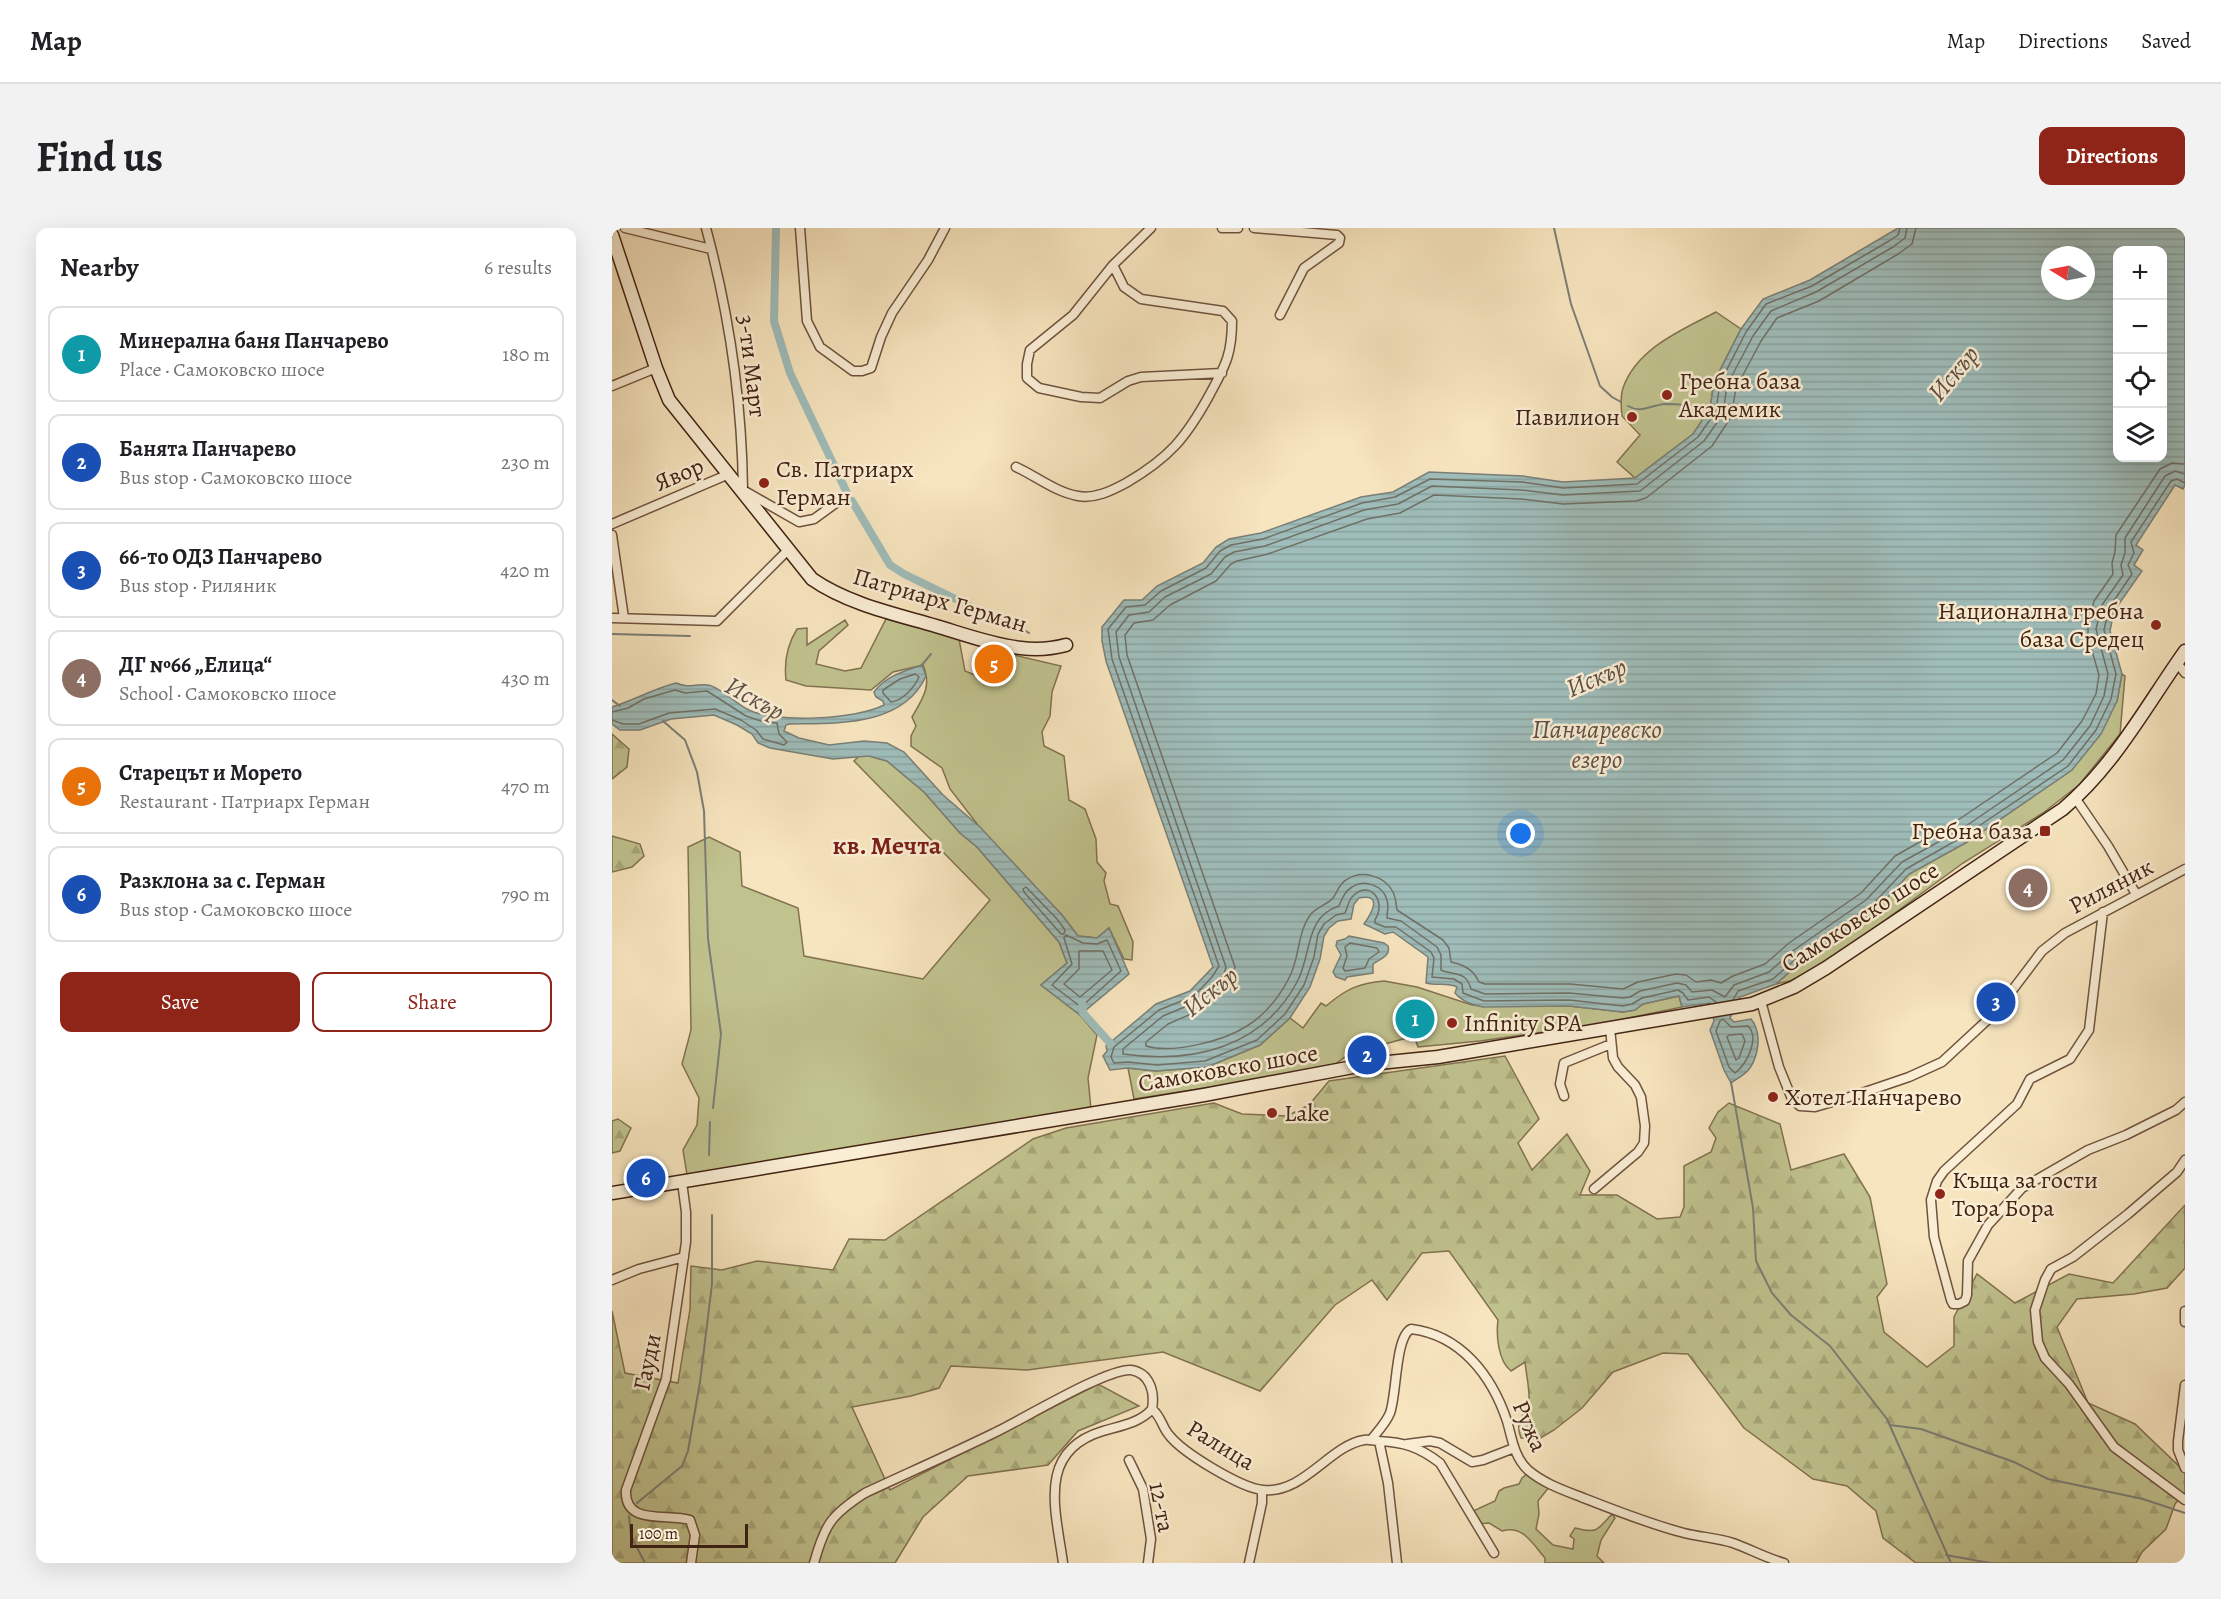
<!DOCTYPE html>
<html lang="en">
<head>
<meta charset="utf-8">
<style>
  body { margin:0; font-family:Alegreya,serif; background:#f2f2f2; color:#202124 }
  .controls { position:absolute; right:18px; top:18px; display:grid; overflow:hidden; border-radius:12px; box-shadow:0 6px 24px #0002 }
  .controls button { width:54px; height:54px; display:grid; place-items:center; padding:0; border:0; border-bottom:2px solid #e0e0e0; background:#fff; color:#202124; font:30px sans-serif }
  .compass { position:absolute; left:1429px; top:18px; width:54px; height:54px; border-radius:50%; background:#fff; box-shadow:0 6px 24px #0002; rotate:280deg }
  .scale { position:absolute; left:18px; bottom:15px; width:118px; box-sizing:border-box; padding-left:6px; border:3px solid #422213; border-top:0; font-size:16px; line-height:21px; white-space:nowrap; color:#422213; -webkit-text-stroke:4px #faeed5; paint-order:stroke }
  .you { position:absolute; left:909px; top:606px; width:21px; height:21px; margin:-15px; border:4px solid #fff; border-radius:50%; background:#1a73e8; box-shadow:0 0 0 9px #1a73e833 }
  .badge { display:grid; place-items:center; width:39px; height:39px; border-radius:50%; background:#8f2418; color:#fff; font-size:20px; font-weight:700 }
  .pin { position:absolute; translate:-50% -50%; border:3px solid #fff; box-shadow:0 2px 6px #0006 }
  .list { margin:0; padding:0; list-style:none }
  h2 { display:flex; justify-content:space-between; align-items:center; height:78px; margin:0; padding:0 24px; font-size:26px }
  h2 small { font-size:20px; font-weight:400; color:#757577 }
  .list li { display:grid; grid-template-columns:39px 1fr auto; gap:18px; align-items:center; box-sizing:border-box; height:96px; margin:0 12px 12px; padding:0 12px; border:2px solid #e0e0e0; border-radius:12px }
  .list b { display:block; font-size:22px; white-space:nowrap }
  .list p { margin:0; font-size:20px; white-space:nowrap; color:#757577 }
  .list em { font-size:20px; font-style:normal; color:#757577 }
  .actions { display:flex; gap:12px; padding:18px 24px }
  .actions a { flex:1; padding:14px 0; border:2px solid #8f2418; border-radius:12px; text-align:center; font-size:21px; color:#8f2418 }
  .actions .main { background:#8f2418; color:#fff }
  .icon { flex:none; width:33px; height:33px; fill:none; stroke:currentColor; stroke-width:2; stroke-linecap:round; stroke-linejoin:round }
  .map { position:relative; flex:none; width:1573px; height:1335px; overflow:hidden; border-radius:12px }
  header { display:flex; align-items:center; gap:36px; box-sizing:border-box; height:84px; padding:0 30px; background:#fff; border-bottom:2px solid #e0e0e0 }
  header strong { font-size:28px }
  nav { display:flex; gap:33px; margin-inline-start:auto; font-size:21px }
  .intro { display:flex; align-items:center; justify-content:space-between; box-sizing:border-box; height:144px; padding:0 36px }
  h1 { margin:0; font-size:42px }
  .button { padding:15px 27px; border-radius:12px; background:#8f2418; color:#fff; font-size:21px; font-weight:700 }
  main { display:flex; gap:36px; padding:0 36px }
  aside { flex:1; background:#fff; border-radius:12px; box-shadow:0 6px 24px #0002 }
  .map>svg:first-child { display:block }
  .green { fill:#c1c38f; stroke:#827251; stroke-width:1.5 }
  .forest { fill:url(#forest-firs); stroke:#827251; stroke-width:1.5 }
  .water { fill:url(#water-rules); stroke:#7a7f77; stroke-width:1.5; fill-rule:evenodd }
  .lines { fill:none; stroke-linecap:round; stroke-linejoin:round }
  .shore { stroke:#707066; stroke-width:1.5 }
  .stream { stroke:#7a7f77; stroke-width:2 }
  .canal { stroke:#9fbdba; stroke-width:8 }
  .street-casing { stroke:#6f533e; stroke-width:11 }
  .secondary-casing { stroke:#422213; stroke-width:15 }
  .street { stroke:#faeed5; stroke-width:8 }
  .secondary { stroke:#faeed5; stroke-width:12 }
  .poi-dot { fill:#8f2418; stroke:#faeed5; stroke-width:2 }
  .labels { text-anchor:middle; stroke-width:5; stroke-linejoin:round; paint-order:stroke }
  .street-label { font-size:24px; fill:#422213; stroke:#faeed5 }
  .poi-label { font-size:24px; fill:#422213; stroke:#faeed5; text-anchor:start }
  .water-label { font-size:26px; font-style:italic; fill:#5e5045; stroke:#faeed5 }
  .neighbourhood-label { font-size:26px; font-weight:bold; fill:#7a1f14; stroke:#faeed5 }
</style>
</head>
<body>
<header>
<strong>Map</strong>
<nav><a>Map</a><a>Directions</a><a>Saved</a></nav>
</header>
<div class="intro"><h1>Find us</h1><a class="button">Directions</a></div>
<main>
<aside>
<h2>Nearby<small>6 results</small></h2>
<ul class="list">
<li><span class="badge" style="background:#0f9aa8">1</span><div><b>Минерална баня Панчарево</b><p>Place · Самоковско шосе</p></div><em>180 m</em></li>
<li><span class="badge" style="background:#1a4fb4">2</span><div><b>Банята Панчарево</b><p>Bus stop · Самоковско шосе</p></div><em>230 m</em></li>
<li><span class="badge" style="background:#1a4fb4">3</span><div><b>66-то ОДЗ Панчарево</b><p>Bus stop · Риляник</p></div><em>420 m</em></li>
<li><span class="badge" style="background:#8d6e63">4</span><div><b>ДГ №66 „Елица“</b><p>School · Самоковско шосе</p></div><em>430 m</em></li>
<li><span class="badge" style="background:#e8710a">5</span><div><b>Старецът и Морето</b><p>Restaurant · Патриарх Герман</p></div><em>470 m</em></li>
<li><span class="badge" style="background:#1a4fb4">6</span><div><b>Разклона за с. Герман</b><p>Bus stop · Самоковско шосе</p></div><em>790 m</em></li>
</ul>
<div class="actions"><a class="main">Save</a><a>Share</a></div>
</aside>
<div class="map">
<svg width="1573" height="1335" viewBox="0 0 1573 1335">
  <defs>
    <pattern id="forest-firs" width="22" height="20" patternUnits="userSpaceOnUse" patternTransform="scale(1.5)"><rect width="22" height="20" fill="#c1c38f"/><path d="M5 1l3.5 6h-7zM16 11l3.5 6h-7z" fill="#a7a77a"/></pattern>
    <pattern id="water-rules" width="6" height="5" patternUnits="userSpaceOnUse" patternTransform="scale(1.5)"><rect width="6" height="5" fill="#9fbdba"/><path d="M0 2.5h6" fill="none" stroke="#8aa29f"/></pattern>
  </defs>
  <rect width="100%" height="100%" fill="#f7e5bf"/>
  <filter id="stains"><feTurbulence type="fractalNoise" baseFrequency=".00333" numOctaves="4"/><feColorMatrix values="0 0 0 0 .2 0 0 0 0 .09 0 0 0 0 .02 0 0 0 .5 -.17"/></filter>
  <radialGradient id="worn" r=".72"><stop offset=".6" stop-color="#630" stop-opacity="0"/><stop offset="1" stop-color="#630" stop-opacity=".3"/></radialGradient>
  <!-- green -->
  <path class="green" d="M1104 84 1129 101 1102 154 1098 181 1081 206 1023 250 1005 234 1028 207 1010 188C1009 179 1008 169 1011 160 1025 120 1070 102 1104 84Z
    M274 391 347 411 353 443C359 445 367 450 373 449 384 448 394 436 398 426L449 438 440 464 438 488 430 504 432 518 452 528 457 572 473 581 484 611 485 634 494 645 492 653 498 676 506 678 521 714 520 732 512 731 497 700 485 710 466 708 450 687 376 610 338 561 330 540 299 518V508L304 498 300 489C311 470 320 458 311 437L281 444 259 462 194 458 174 452C172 434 175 417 185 401L195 400V417L233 392 236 397 207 423 204 436 233 443 249 440Z
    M1510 446 1513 448 1508 506 1467 557 1431 585 1351 635 1216 734 1178 753 1164 756 1190 733 1264 682 1297 646 1355 614 1460 542 1505 473Z
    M247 528H257L275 533 312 564 348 605 365 619 447 714 455 735 429 757 468 787 485 807 476 850 479 881 75 947 71 922 85 897 87 870 70 836 79 802 76 619 97 609 128 624 130 658 186 680 192 728 311 751 378 672 242 533Z
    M772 753 805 759 860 777 957 778 1011 784 1023 782 1031 776 1067 768 1070 779 987 796 868 813 806 819 802 808 737 826 722 837 677 847 522 871 516 840 544 843 595 839 648 817 678 790 691 800 709 775 714 778C734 761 747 755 772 753Z
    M916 1245 938 1258 926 1273 927 1286 924 1301 941 1317 961 1321 962 1311 958 1308 963 1300C986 1306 985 1302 1000 1286L1003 1290 989 1312 985 1328 992 1335H933V1330C920 1315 911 1297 890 1303L877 1295 866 1296 859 1284 883 1273 887 1263 892 1260 907 1256 910 1250Z"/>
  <!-- forest -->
  <path class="forest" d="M0 506 17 521 15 539 0 551Z
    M0 608 28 616 32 628 20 639 0 644Z
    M893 828 927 891 906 915 920 942 955 906 978 943 968 967H1005L1045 991 1068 989 1072 979V938L1099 924 1104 910 1097 900 1106 884 1117 875 1168 896 1179 942 1232 926 1258 969 1275 1056 1265 1069 1272 1104 1315 1139 1342 1118V1089L1365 1046 1403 1075 1457 1046 1501 1055 1573 977V1040L1555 1060 1522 1066 1465 1071 1445 1099 1476 1175 1523 1196 1569 1240 1573 1238V1264L1563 1276 1554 1301 1530 1324 1524 1335H1304L1271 1310 1264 1283 1235 1258 1201 1251 1132 1200 1076 1126 1051 1125 1001 1144 970 1180 942 1202 927 1211 909 1210C901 1190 917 1186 917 1169 917 1157 914 1145 913 1134L899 1143C886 1133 884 1107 886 1092L837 1023 810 1025 775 1072 760 1052 723 1077 648 1163 551 1124 415 1142 339 1138 327 1160 299 1168 240 1179 278 1262 486 1156 527 1178 466 1203 436 1237 356 1248 311 1289 283 1335H0V1083L13 1145 66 1155 78 1081 79 1038 110 1042 145 1033 221 1042 237 1011 273 1012 421 911 454 900 602 875 630 886 675 888 697 877 717 853Z
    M6 891 19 900 8 923 0 925V893Z"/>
  <!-- water -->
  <path class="water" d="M1286 0H1573V257L1571 261 1563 257 1524 317 1531 322 1522 337 1530 343 1502 383 1498 403 1510 446 1505 473 1489 506 1460 542 1355 614 1297 646 1264 682 1190 733 1164 756 1128 769 1118 790 1122 794 1139 791C1150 804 1147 826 1138 840 1133 847 1126 850 1119 855L1112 842 1098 802 1102 793 1098 775 1070 779 1067 768 1031 776 1023 782 1011 784 957 778 871 779C860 777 850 774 843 765L845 759C836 754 824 758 814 755L816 729 781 704 773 706 752 696C759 686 772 665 747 670L742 676 739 691 726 693 717 700 712 708 708 731 698 759 678 790 648 817 595 839 544 843 516 840 498 842 491 828 495 823 494 818 544 776 578 763 601 739 494 433 490 413V399L512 372H530L545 358 591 335 604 319 617 311 649 305 749 269 781 264 817 244 911 248 951 254 1023 250 1081 206 1098 181 1102 154 1129 101 1151 71 1198 52ZM1506 22H1550V230H1506ZM1438 27H1474V63H1438Z
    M310 437 314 448C291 499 225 495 177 496L174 497 172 503 187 510 217 517 252 513 275 515 292 524 331 567 368 599 450 687 466 708 485 710 497 700 517 746 468 787 429 757 455 735 447 714 383 640 365 619 348 605 312 564 275 533 257 528 221 531 158 520 146 515 140 506 125 497 102 487 59 491 28 502H8L0 496V479C22 472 41 461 64 455 78 461 83 455 96 457 106 458 125 476 135 481 161 496 246 491 272 477L271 473 264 469 262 464C273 448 293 443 310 437Z
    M737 708 772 715 776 718C779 728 768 731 761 736V745L735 749 733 752 724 749 721 744 729 727 724 718 725 713 733 711Z"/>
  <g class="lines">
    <!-- shore -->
    <path class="shore" d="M1295 0 1293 10 1281 19 1204 64 1159 83 1141 108 1115 157 1111 186 1092 213 1028 263 951 267 909 262 820 258 786 276 752 282 653 318 622 324 613 329 599 346 553 369 537 384 517 387 504 404 507 429 614 739 612 746 606 753 587 773 551 788 511 821V826C580 836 650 820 685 754 700 727 692 689 727 678 730 671 733 663 740 659 752 651 771 657 775 672 777 678 775 685 775 690L789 693 825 719 829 727V742C842 748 854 742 859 761L873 766 957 765 1011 770 1018 769 1028 763 1065 755 1074 757 1080 764 1100 762 1113 769 1122 757 1157 744 1182 722 1254 672 1290 634 1348 602 1451 532 1478 498 1492 468 1496 446 1484 401 1490 377 1511 347 1509 337 1513 325V310L1553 248 1563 243 1573 246
      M1304 0 1300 16 1286 26 1207 73 1165 90 1149 113 1124 160 1119 189 1100 218 1034 270 1024 273 951 276 909 271 822 267 788 285 755 291 656 326 625 333 619 336 604 353 558 377 541 392 522 395 513 407 515 427 623 739 618 753 593 780 556 796 534 814V818C561 826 612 813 635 798 653 787 668 768 677 750 688 730 685 704 699 686 705 679 716 676 721 670 726 663 727 656 734 652 750 641 773 648 781 664 784 670 784 676 785 682L831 712 837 720 839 734C852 737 861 741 867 754L873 756H958L1011 761 1026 754 1064 746 1074 747 1084 754 1099 752 1109 755 1121 748 1153 736 1177 715 1249 665 1283 628 1343 594 1445 525 1470 493 1484 466 1487 447 1476 409V399L1482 373 1501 346 1500 335 1503 324 1504 307 1548 241 1560 235 1573 236
      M303 446 307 449C302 460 290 473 279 474L271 465V462L288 451Z
      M0 484 16 480 32 471 63 462 73 465 95 463 134 488 152 494 165 495 167 506 175 514 172 517 151 511 144 502 129 492 103 481 57 485 27 496H11L0 492
      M414 659 445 691 453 702 452 706H449L412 664 411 661Z
      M454 707 471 715 485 716 495 712 509 743 469 779 440 757 460 736 452 710Z
      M738 715 765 720 767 724 757 731 753 740 733 743 731 740 735 728 733 719Z
      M467 723H491L500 742 468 769 452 756 467 741Z
      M1121 772 1126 763 1161 751 1187 728 1259 678 1294 641 1352 608 1456 538 1484 502 1499 471 1504 446 1492 402 1497 380 1520 346 1516 337 1522 325 1519 314 1559 253 1565 251 1573 255
      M1104 774 1097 769 1076 772 1071 765 1066 762 1030 770 1020 776 1011 778 957 772 872 773 851 765 850 756 842 751 820 749 822 730 819 724 784 699H773L763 695V692C775 673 758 652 742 667 736 672 736 679 733 685L724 687 712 696 706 706 702 729 692 757 673 786 645 812 593 833 545 837 516 834 502 835 499 829 502 819 547 782 582 768 600 749 607 738 500 431 496 401 514 379 533 377 549 363 594 340 608 323 619 317 651 311 750 275 783 269 818 251 910 254 951 260 1025 256 1086 209 1104 183 1108 155 1134 104 1154 76 1200 58 1277 13 1286 7 1288 0
      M1111 791 1119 799 1136 798C1148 810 1135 836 1123 845L1117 839 1104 803 1108 793Z
      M1130 806 1133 813 1127 830 1124 832 1115 809 1117 807Z"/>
    <!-- stream -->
    <path class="stream" d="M942 0 959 76 988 158 1000 169 1009 174
      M1016 178C1029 186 1039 177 1053 176 1069 176 1085 178 1101 181
      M358 378 403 396 417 405
      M0 406 78 408
      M309 438 319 426
      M0 472 8 478
      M51 493 73 512 85 544 92 583 96 711 109 806 101 880
      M1119 854 1141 980 1144 1033 1160 1065 1179 1087 1218 1118 1275 1191 1339 1335
      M97 927 98 894
      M1278 1197 1309 1201 1402 1234 1436 1251 1531 1271 1573 1285
      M25 1275 70 1238 76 1223 88 1154 100 1056V987
      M17 1288 19 1308 33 1335
      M1334 1327 1378 1335"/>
    <!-- canal -->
    <path class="canal" d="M164 0 162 93 178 145 235 265
      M240 273 278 337 292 346 358 378
      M470 774 471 785 498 815"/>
    <!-- street casing -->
    <g class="street-casing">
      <path id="street" d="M13 0 99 21
        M94 0C117 85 130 174 131 262L187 294 202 291 224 275
        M188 0 195 93 208 119 241 143H250L259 140 269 109 280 85 316 32 333 0
        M539 0 501 37 461 87 418 122 415 136V150L427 160 469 169 488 170 516 153 529 149 610 145
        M610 0H626
        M642 0 725 7 728 10 727 15 692 40 668 87
        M0 158 44 140
        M404 239C424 248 443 264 466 268 483 271 499 263 514 255 557 230 574 210 598 166 613 138 620 127 620 93L611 83 529 71 512 59 501 37
        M0 296 117 246
        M0 307 12 390
        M0 390 105 393 176 322
        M1565 435 1573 445
        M1464 571 1496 618 1524 666
        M1491 684 1477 802 1458 831 1418 851 1405 876 1332 943 1325 953 1319 972 1322 1009 1339 1072 1341 1076H1347L1353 1073 1355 1067 1356 1033 1376 997 1410 960 1476 922 1514 907 1564 882 1573 874
        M1149 773 1167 839 1180 871 1188 878 1203 879 1244 867 1297 849 1330 834 1383 785 1430 723 1453 705 1573 641
        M952 868 948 856 952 835 999 816
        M1573 932 1565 944 1516 986 1461 1029 1439 1041 1433 1052 1423 1082 1426 1114 1433 1130 1457 1156 1502 1219 1573 1272
        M70 954 74 984V1014L54 1151 14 1262C12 1298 55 1285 78 1292L83 1307 79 1335
        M982 961 1026 924 1032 915 1033 898 1029 869 1023 857 1006 839 1001 830 998 800
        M0 1052 27 1041 72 1029
        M1573 1083V1094
        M1573 1157 1566 1213V1222L1573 1240
        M540 1181C549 1188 550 1199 557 1207 571 1225 629 1260 651 1262 692 1266 717 1218 752 1212 757 1211 761 1213 766 1213 792 1214 807 1219 828 1235L882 1325
        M759 1212C766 1203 774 1195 778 1185 785 1166 783 1109 799 1101 849 1107 880 1148 895 1193 900 1210 902 1229 916 1242 931 1255 951 1262 969 1269 1002 1282 1037 1296 1072 1305 1088 1309 1105 1310 1121 1315 1138 1321 1154 1330 1172 1335
        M767 1213 776 1255 785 1335
        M795 1216 818 1213 828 1215 860 1234 871 1232 902 1220
        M517 1232 531 1261 539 1311 536 1335
        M202 1335C213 1296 219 1287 253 1265 296 1245 339 1226 382 1205 408 1193 495 1140 519 1142 538 1145 543 1164 540 1181
        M451 1335C444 1283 424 1223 491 1203 508 1198 528 1195 540 1181
        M637 1335 650 1275V1262"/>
    </g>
    <!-- secondary casing -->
    <g class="secondary-casing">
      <path id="secondary" d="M0 7 44 140 57 172 200 351C236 376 283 386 324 398 351 406 381 417 409 420 425 422 439 421 454 417
        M0 965 592 867 757 836 826 829 1140 776 1182 759 1214 740 1451 581C1503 537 1534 478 1573 423"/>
    </g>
    <!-- street -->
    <use href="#street" class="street"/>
    <!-- secondary -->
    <use href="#secondary" class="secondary"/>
  </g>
  <!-- markers -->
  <g class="poi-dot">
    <circle cx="1055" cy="167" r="6"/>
    <circle cx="1020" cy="189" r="6"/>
    <circle cx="152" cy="255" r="6"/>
    <circle cx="1544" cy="397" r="6"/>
    <rect x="1427" y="597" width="12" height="12" rx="3"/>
    <circle cx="840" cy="795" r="6"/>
    <circle cx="1161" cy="869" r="6"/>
    <circle cx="660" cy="885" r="6"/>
    <circle cx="1328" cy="966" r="6"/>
  </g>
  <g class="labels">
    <!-- street labels -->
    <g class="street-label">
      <text transform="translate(140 138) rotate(83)" y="8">3-ти Март</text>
      <text transform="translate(67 246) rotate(-23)" y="8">Явор</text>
      <text transform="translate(328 372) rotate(16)" y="8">Патриарх Герман</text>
      <text transform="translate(1499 658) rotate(-28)" y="8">Риляник</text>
      <text transform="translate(1248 689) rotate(-33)" y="8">Самоковско шосе</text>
      <text transform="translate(616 840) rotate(-10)" y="8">Самоковско шосе</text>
      <text transform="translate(35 1134) rotate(-78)" y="8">Гауди</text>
      <text transform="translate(918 1198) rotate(67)" y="8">Ружа</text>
      <text transform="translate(609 1217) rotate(31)" y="8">Ралица</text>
      <text transform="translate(550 1279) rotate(79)" y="8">12-та</text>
    </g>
    <!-- poi labels -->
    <g class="poi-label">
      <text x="1067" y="161">Гребна база<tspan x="1067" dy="28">Академик</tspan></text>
      <text x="1008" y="197" text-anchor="end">Павилион</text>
      <text x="164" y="249">Св. Патриарх<tspan x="164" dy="28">Герман</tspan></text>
      <text x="1532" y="391" text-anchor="end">Национална гребна<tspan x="1532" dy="28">база Средец</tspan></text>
      <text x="1421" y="611" text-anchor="end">Гребна база</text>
      <text x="852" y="803">Infinity SPA</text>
      <text x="1173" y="877">Хотел Панчарево</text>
      <text x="672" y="893">Lake</text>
      <text x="1340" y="960">Къща за гости<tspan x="1340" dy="28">Тора Бора</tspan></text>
    </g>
    <!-- water labels -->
    <g class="water-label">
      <text transform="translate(1341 145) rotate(-50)" y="9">Искър</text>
      <text transform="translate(984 449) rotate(-23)" y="9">Искър</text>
      <text transform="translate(143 470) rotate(29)" y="9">Искър</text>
      <text x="985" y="510">Панчаревско<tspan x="985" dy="30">езеро</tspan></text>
      <text transform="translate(598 763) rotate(-39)" y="9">Искър</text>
    </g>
    <!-- neighbourhood labels -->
    <g class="neighbourhood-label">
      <text x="275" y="626">кв. Мечта</text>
    </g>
  </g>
  <rect width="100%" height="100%" filter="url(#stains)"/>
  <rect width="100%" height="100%" fill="url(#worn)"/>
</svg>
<div class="controls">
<button>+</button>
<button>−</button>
<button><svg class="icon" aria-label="locate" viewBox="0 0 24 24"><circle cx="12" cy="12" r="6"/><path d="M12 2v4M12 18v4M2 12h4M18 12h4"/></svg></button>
<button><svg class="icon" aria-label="layers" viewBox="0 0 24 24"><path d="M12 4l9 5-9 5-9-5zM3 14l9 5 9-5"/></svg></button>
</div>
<svg class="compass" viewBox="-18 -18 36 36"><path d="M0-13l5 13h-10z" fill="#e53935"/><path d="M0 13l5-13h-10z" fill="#757577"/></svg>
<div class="scale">100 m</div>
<div class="you"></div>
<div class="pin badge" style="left:803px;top:791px;background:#0f9aa8">1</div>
<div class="pin badge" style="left:755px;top:827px;background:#1a4fb4">2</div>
<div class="pin badge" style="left:1384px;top:774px;background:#1a4fb4">3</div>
<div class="pin badge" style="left:1416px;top:660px;background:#8d6e63">4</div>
<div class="pin badge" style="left:382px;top:436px;background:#e8710a">5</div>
<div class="pin badge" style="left:34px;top:950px;background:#1a4fb4">6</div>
</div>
</main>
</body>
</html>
